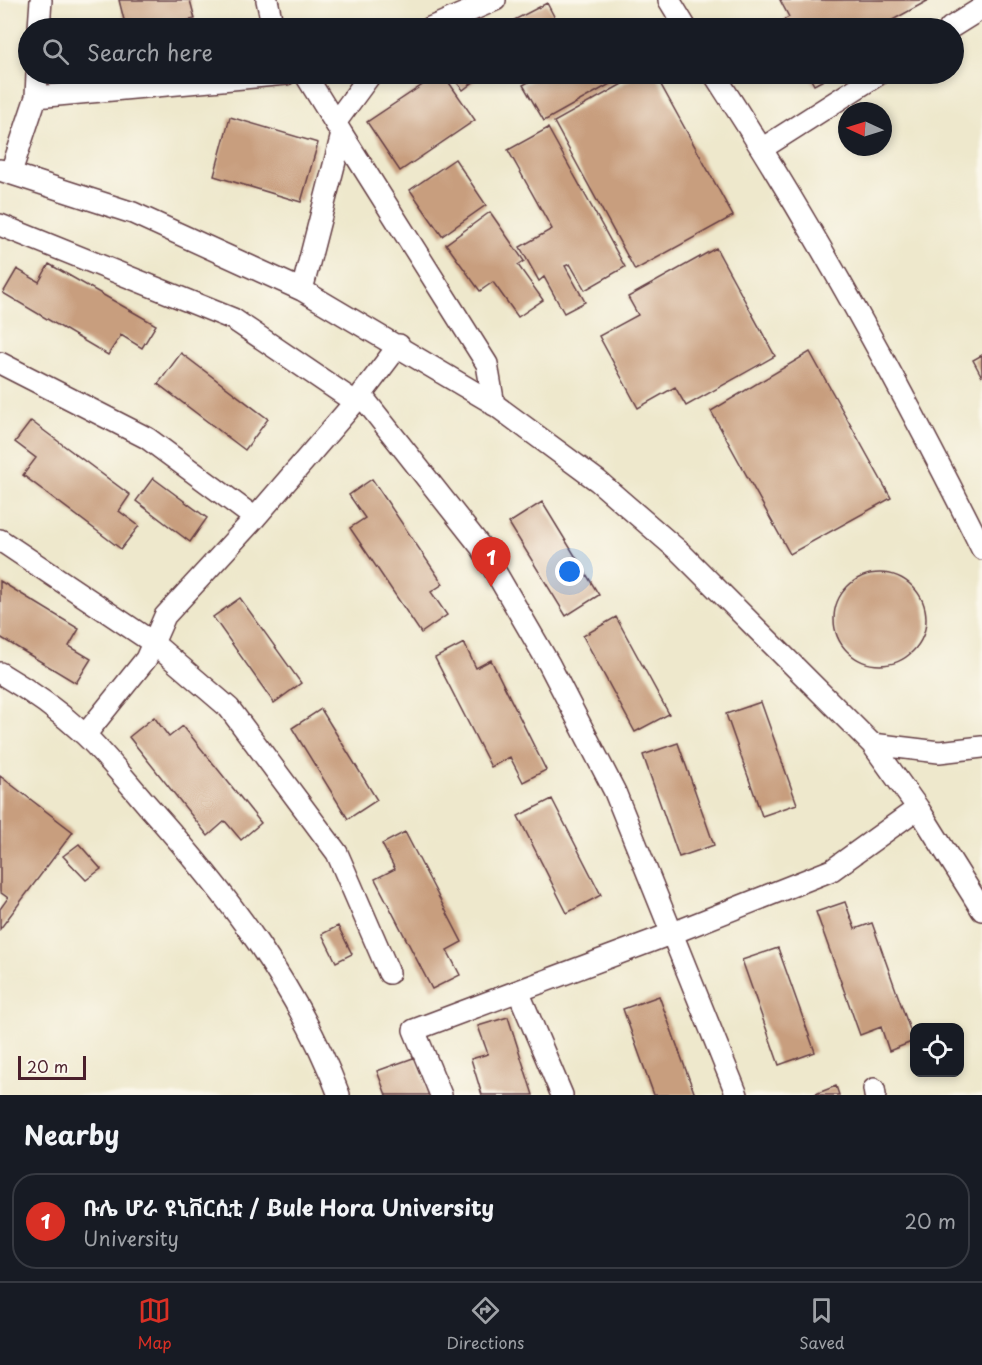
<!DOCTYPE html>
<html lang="en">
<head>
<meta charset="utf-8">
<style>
  body { margin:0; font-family:"Playpen Sans","Noto Sans Ethiopic",sans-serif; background:#242831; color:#f1f3f6 }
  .controls { position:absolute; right:18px; bottom:18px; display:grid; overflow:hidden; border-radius:12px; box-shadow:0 3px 9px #0003 }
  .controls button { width:54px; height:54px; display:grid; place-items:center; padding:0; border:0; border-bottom:2px solid #363941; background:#171b24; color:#f1f3f6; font:30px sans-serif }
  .compass { position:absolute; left:838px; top:102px; width:54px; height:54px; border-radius:50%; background:#171b24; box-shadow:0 3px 9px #0003; rotate:274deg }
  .scale { position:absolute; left:18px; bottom:15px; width:68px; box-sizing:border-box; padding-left:6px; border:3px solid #4a1f2b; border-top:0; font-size:16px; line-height:21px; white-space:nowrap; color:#4a1f2b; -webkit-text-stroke:4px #fbf7ec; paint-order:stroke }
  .you { position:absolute; left:570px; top:572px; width:21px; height:21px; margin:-15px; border:4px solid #fff; border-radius:50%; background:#1a73e8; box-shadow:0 0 0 9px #1a73e833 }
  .badge { display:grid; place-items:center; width:39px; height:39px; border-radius:50%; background:#d93025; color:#fff; font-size:20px; font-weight:700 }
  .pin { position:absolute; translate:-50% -50px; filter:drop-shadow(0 2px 3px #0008) }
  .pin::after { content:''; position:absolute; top:32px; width:21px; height:18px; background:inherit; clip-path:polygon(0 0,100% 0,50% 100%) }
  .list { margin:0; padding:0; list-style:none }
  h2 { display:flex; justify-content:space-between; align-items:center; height:78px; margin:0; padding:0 24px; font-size:26px }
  h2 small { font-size:20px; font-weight:400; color:#9ea1a6 }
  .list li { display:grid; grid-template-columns:39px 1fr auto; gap:18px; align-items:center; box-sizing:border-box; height:96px; margin:0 12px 12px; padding:0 12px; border:2px solid #363941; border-radius:24px }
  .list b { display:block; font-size:22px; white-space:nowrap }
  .list p { margin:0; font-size:20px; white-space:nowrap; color:#9ea1a6 }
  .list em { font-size:20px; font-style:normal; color:#9ea1a6 }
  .icon { flex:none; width:33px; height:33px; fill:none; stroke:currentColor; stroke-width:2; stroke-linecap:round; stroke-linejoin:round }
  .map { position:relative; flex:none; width:982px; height:1095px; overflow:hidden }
  .search { position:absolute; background:#171b24; box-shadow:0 3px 9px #0003; left:18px; right:18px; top:18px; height:66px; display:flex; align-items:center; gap:15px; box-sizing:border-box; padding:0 21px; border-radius:33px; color:#9ea1a6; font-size:22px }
  .sheet { height:186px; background:#171b24 }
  nav { display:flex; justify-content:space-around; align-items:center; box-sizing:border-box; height:84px; border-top:2px solid #363941; background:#171b24; font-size:16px; color:#9ea1a6 }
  nav a { display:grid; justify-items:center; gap:3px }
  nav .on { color:#d93025 }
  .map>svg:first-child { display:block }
  .building { fill:#c89e7e }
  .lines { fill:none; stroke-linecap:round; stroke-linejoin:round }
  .minor-casing { stroke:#633d43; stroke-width:24 }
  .minor { stroke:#fff; stroke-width:21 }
</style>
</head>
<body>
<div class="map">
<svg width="982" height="1095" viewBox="0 0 982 1095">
  <rect width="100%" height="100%" fill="#fbf7ec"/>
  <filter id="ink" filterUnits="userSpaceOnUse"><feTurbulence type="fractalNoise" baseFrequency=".0167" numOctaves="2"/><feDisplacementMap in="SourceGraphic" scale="12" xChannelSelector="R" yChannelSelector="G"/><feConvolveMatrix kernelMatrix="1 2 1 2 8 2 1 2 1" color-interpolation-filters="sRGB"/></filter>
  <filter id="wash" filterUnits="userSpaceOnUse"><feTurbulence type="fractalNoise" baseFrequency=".008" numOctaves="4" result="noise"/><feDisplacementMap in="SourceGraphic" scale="24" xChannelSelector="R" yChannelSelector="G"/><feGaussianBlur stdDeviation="1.35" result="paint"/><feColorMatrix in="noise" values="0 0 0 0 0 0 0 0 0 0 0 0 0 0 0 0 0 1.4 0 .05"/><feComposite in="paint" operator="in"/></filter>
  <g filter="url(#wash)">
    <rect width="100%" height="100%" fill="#eee8cc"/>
    <g id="blocks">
      <!-- building -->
      <path class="building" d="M119 0H190L195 19 180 22 182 28H126Z
        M780 0H929L878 28H783L780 22 789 17Z
        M547 3 560 28H499Z
        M439 74H443L475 120 400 171 367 122Z
        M450 74H484L463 90Z
        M543 74H628L544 121 523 85Z
        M640 74H655L733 216 635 270 554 122Z
        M808 74H835L814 85Z
        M230 117 318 143 301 202 214 176Z
        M548 128 625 267 585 290 570 264 565 266 585 302 564 313 544 277 539 281 520 247 552 229 508 150Z
        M455 159 486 205 442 236 410 190Z
        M490 212 524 261 518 265 543 300 518 317 493 282 480 291 446 244Z
        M716 248 775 356 686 406 675 387 638 408 599 336 638 315 628 297Z
        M49 264 156 325 142 348 121 335 108 355 3 293 17 269 39 282Z
        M810 352 891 498 790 554 711 411Z
        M181 353 268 419 245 450 158 384Z
        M982 355V377L973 360Z
        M31 421 130 495 119 511 139 526 121 549 23 475 36 458 15 442Z
        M153 478 207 518 190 542 136 501Z
        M372 479 443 584 431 592 447 615 421 633 350 528 365 518 349 495Z
        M542 502 599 595 566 616 509 523Z
        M834 619a46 46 0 1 1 92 0a46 46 0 1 1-92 0Z
        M0 581 79 629 69 646 91 659 76 683 0 637Z
        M240 598 301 683 274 703 213 617Z
        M616 617 669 714 635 732 583 636Z
        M464 643 476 668 491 660 546 770 523 782 510 757 491 767 435 658Z
        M761 702 797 804 762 816 726 714Z
        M321 709 377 800 348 819 292 728Z
        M154 717 169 737 183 726 261 823 241 840 225 821 208 836 129 737Z
        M678 743 714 845 679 857 643 755Z
        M0 776 73 832 0 929V909L8 898 0 892Z
        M552 799 601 895 567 913 518 816Z
        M405 832 462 942 447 950 460 975 432 989 375 879 395 869 382 844Z
        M79 844 101 869 86 880 63 856Z
        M845 902 855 929 872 923 914 1041 889 1051 881 1027 860 1035 816 912Z
        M338 926 352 954 336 962 322 934Z
        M778 948 815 1052 779 1065 742 960Z
        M659 996 695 1095H654L623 1009Z
        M508 1017 533 1095H482L471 1059 488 1054 478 1026Z
        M416 1057 429 1095H386L377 1071Z
        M836 1086 839 1095H813Z"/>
    </g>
  </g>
  <g filter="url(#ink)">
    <use href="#blocks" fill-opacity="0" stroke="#633d43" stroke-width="1.5"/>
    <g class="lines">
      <!-- minor casing -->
      <g class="minor-casing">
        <path id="minor" d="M267 0 273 28
          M669 0 686 28
          M39 28 41 0
          M430 28 495 0
          M950 28 982 8
          M714 74C813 226 901 386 982 549
          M36 97 286 74
          M335 123 371 74
          M342 134 487 364 494 405
          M763 148 879 74
          M0 170 133 213 302 290 491 402 598 481 680 552 872 744 918 808 982 910
          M11 172 36 97 37 74
          M0 225 233 319 355 402
          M302 290 342 134 305 74
          M0 363 147 438 255 518
          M361 395 481 547 549 664 615 792 737 1095
          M0 540 152 642 229 708 337 853 389 973
          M0 673C29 690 60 712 85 735 108 757 128 783 149 807 226 893 298 986 339 1095
          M85 735 146 659 165 616 255 518 361 395 399 345
          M872 744 939 752 982 747
          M518 991 562 1095
          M874 1089 875 1095
          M441 1095 414 1030 673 933 832 870 918 808"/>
      </g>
      <!-- minor -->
      <use href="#minor" class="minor"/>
    </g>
  </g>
</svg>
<div class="controls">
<button><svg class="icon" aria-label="locate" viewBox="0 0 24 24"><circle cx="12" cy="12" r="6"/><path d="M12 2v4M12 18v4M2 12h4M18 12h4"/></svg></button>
</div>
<svg class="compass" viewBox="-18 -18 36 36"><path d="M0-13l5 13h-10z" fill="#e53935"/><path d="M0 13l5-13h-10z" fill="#9ea1a6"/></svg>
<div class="scale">20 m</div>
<div class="you"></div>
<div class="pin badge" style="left:491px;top:587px">1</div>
<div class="search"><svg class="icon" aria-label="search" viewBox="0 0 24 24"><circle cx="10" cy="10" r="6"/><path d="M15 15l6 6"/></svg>Search here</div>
</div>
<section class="sheet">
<h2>Nearby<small></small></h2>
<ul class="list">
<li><span class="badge">1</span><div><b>ቡሌ ሆራ ዩኒቨርሲቲ / Bule Hora University</b><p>University</p></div><em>20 m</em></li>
</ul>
</section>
<nav>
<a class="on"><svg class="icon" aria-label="map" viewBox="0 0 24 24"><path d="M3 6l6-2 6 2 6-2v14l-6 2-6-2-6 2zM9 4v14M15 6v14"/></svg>Map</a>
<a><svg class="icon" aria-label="directions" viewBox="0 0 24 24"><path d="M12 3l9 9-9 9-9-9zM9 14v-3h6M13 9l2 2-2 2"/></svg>Directions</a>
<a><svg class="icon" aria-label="saved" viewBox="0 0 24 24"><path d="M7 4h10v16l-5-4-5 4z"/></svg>Saved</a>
</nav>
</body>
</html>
